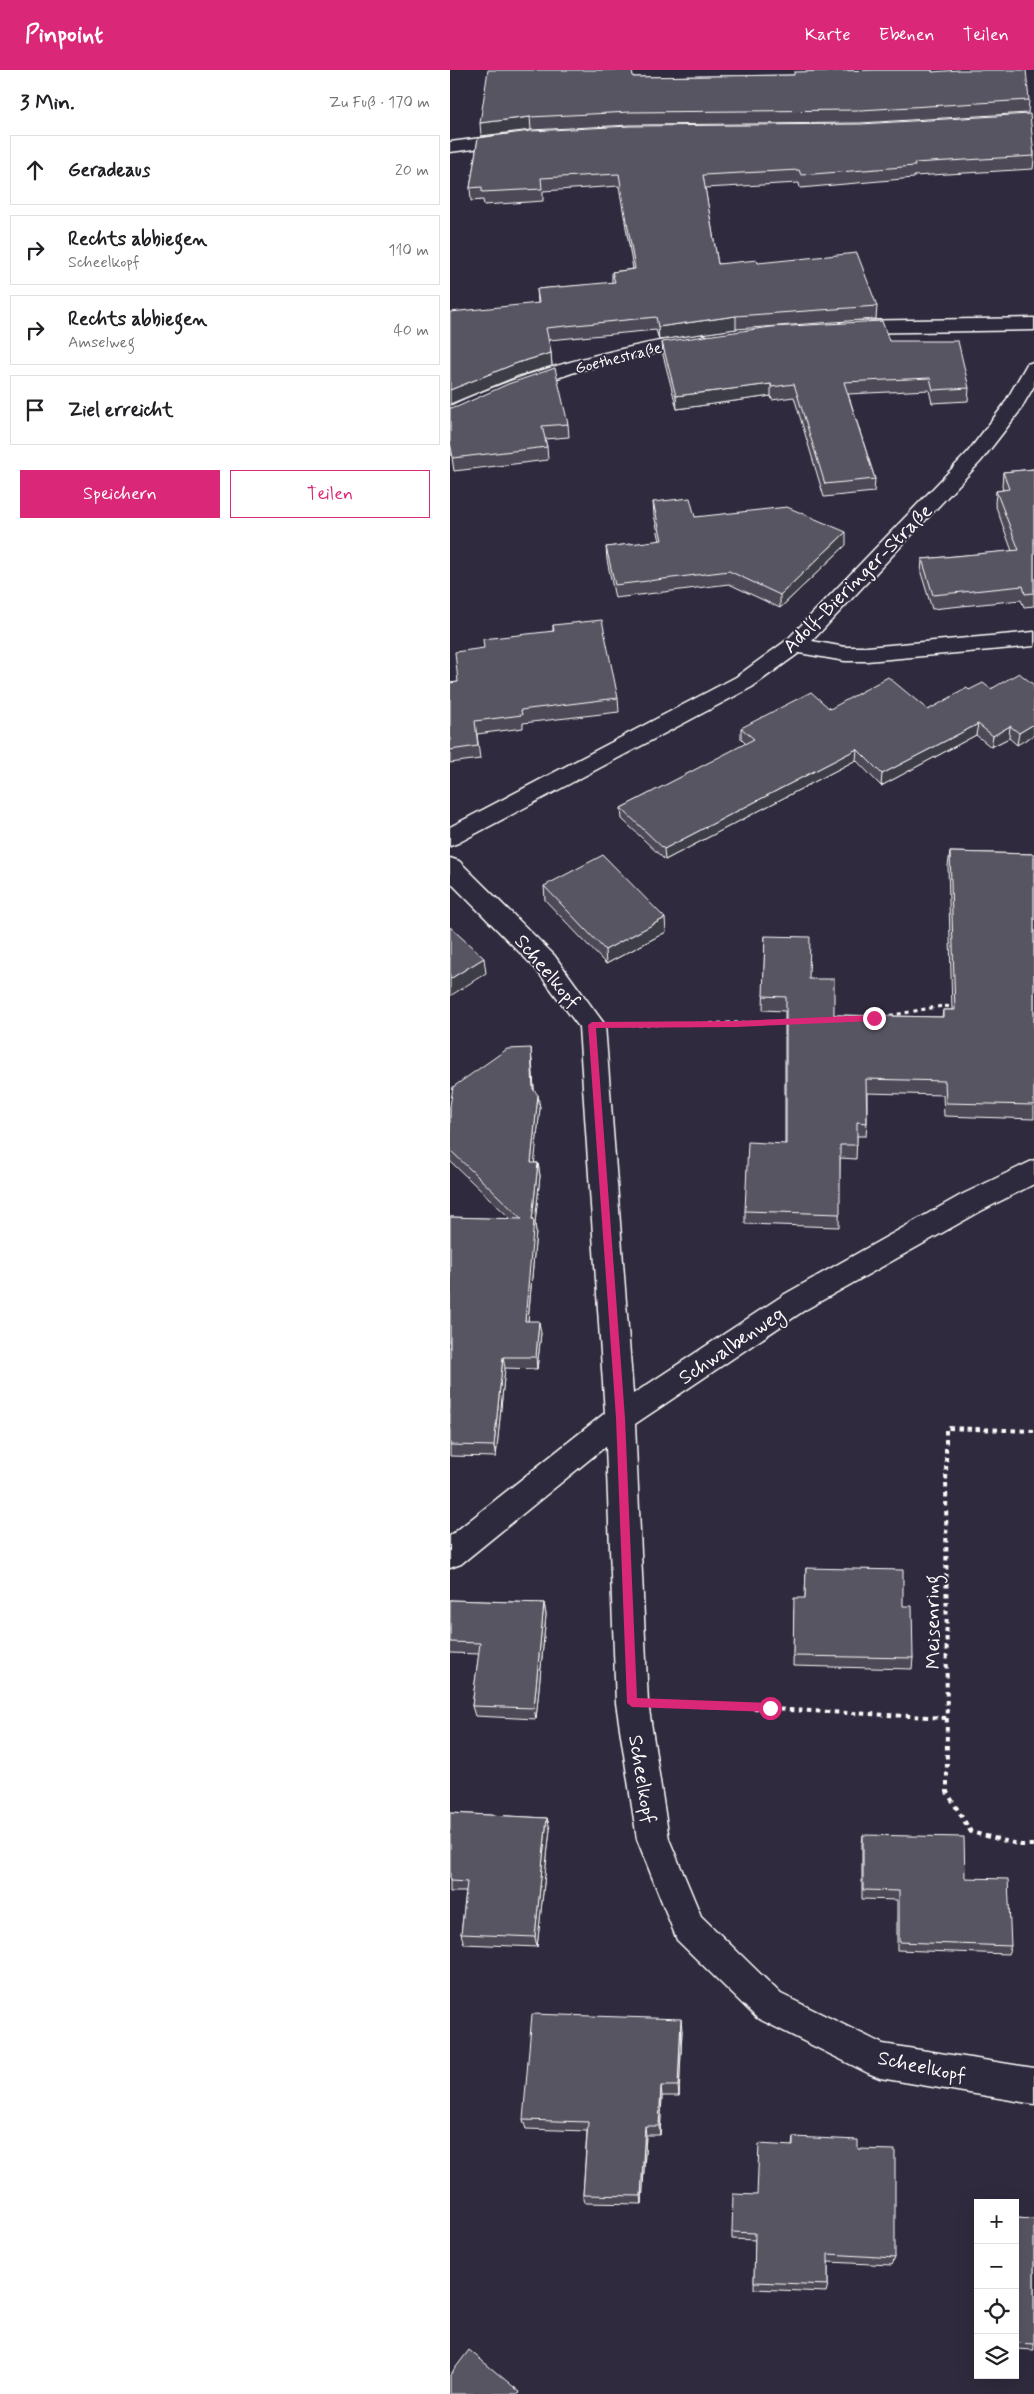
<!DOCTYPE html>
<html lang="de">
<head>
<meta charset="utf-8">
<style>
  body { margin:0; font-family:Mynerve,sans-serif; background:#f2f2f2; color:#202124 }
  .controls { position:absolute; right:15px; bottom:15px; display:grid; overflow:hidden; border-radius:0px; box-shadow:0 5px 20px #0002 }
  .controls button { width:45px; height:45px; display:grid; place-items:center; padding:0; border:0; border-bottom:1px solid #e0e0e0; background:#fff; color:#202124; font:25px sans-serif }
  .stop { position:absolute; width:15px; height:15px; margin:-11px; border:4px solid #db2777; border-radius:50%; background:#fff }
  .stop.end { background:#db2777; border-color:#fff; box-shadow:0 1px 5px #0008 }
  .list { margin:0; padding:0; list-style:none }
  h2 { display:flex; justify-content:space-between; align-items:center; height:65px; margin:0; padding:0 20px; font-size:21px }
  h2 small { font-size:16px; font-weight:400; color:#757577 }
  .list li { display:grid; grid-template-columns:32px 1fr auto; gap:15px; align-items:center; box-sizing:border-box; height:70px; margin:0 10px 10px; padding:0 10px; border:1px solid #e0e0e0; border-radius:0px }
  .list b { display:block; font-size:19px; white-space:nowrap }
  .list p { margin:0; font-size:16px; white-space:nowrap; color:#757577 }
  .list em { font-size:16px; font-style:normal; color:#757577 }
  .actions { display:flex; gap:10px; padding:15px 20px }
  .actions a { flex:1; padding:11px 0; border:1px solid #db2777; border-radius:0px; text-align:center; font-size:18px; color:#db2777 }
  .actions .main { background:#db2777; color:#fff }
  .icon { flex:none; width:28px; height:28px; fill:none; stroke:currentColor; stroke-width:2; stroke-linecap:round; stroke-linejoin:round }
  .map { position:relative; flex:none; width:584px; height:2324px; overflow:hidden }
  header { display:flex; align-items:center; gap:30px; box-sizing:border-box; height:70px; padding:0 25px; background:#db2777; color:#fff }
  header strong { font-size:24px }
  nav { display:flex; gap:28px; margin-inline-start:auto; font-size:18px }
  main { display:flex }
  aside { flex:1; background:#fff }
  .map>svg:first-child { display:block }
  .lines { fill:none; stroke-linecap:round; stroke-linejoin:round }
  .minor-casing { stroke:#fff; stroke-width:3 }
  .path-far1 { stroke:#fff; stroke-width:3; stroke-dasharray:4 4; stroke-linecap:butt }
  .path { stroke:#fff; stroke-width:4; stroke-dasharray:4.5 4.5; stroke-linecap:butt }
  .minor { fill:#2f2a3d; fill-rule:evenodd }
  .wall { fill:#4d4956; stroke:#fff }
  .shaded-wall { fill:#3e3c46; stroke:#fff }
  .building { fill:#595564; stroke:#fff }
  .route { fill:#db2777 }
  .labels { text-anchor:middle; stroke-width:4; stroke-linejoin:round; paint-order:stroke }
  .far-street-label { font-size:16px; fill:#fff; stroke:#2f2a3d }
  .street-label { font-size:20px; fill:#fff; stroke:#2f2a3d }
</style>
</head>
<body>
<header>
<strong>Pinpoint</strong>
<nav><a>Karte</a><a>Ebenen</a><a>Teilen</a></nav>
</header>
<main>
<aside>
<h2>3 Min.<small>Zu Fuß · 170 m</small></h2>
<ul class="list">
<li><svg class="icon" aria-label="ahead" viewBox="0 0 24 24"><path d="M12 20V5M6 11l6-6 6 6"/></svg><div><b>Geradeaus</b></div><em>20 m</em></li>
<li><svg class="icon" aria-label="right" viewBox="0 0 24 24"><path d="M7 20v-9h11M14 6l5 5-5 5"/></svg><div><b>Rechts abbiegen</b><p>Scheelkopf</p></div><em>110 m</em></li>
<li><svg class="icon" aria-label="right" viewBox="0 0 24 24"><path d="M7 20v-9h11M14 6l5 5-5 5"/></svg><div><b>Rechts abbiegen</b><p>Amselweg</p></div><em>40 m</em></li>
<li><svg class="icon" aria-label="arrive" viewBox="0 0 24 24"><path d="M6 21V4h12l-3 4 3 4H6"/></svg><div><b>Ziel erreicht</b></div></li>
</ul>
<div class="actions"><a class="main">Speichern</a><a>Teilen</a></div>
</aside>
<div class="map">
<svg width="584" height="2324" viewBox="0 0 584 2324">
  <rect width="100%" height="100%" fill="#2f2a3d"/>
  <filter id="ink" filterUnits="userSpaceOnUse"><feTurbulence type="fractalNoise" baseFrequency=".02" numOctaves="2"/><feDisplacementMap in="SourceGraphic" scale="10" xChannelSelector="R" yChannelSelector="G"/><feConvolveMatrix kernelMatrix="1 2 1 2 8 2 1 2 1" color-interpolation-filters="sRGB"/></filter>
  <g filter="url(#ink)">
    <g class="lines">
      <!-- minor casing -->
      <g class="minor-casing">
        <path id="minor" d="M63 64 69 65 72 69 69 73 0 82V72Z
          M584 248V260L397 263 390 261 387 257 390 253 397 251Z
          M249 264 256 266 259 270 256 274 185 287 128 301 66 322 0 350V336C79 299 163 278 249 264Z
          M584 292V316L569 342 531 391 362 571 395 577H417L584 562V576L417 591H395L349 583 302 617 8 773 0 776V757L286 607 337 570 517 383 553 336 577 294Z
          M0 788 9 791 104 885 155 955 183 1324 335 1224 511 1125 584 1090V1114L531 1141 355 1240 185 1354 198 1633 219 1769 251 1846 331 1924 433 1974 584 1998V2034L430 2008 418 2003 307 1948 227 1870 187 1769 166 1633 156 1376 11 1494 0 1498V1466L155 1343 129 957 86 899 0 812Z"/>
      </g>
      <!-- path-far1 -->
      <path class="path-far1" d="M432 947 492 936 505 937
        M180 955 339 952"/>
      <!-- path -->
      <path class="path" d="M584 1361 496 1358 497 1722 521 1762 571 1775H584
        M222 1634 498 1648"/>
      <!-- minor -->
      <use href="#minor" class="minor"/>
    </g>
    <!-- wall -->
    <path class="wall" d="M423 0H482V2L579 30 578 43 410 53 181 55 81 60 31 66 183 7 344 5Z
      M28 68 584 81V90L583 99 464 106V108L350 118 349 113 255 118 268 194 308 193 427 236 426 249 286 259 209 270 206 260 99 270 101 283 102 296 68 306 88 233 87 219 162 213V202L183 199 169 116 93 121V131L34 135 33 130 21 131 20 118Z
      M439 271 519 318 518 331 482 333 479 320 398 324 425 409 424 422 374 427 344 327 322 330 321 326 227 339 213 285 212 272Z
      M0 338 118 354 119 367 95 369 97 377 98 390 4 401 0 374Z
      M584 399V536L574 537 571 530 482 539 471 503 472 489 562 481 545 434 546 421 553 420 552 416 553 402Z
      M203 432 245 447 396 475 330 538 279 514 165 528 157 490 156 477 210 471 204 445Z
      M103 555 168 628 169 642 73 653V658L27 664 30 689 0 693V613L8 612 34 578 103 561Z
      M584 615 567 675 559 668 541 677 526 665 431 716 406 690 215 790 172 749 171 738 296 674 291 669V658L380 639 478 640 519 620Z
      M500 782 584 784V1049L494 1046 493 1025 417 1023V1053L416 1066H407L406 1089 390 1088 389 1157 295 1154V1141L335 1074V941L313 940 315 866 359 909 384 945 492 947 493 940H502L498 796Z
      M94 816 216 862 156 894 95 830Z
      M82 991 84 1020 90 1038 84 1093H88L90 1106 85 1153 86 1162 78 1251 91 1263 87 1299 55 1298 46 1387 0 1386V1147L61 1149 0 1091V1036Z
      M356 1498 453 1536 463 1588 462 1599 343 1596 344 1539 355 1528Z
      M0 1530 94 1533 96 1545 86 1649 25 1646 22 1636 29 1584 0 1583Z
      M0 1743 97 1748 100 1759 87 1877 14 1874 11 1864 16 1822H0Z
      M413 1765 515 1808 561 1876 558 1884 447 1880V1830L412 1829V1774Z
      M232 1960 229 2026H212L210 2065H196L192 2134 135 2133 133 2125 137 2061 76 2059 73 2050Z
      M343 2067 408 2079 445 2188 442 2195 378 2192V2215L376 2222 304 2219 305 2170 282 2169V2162L307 2125 342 2076Z
      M565 2148 584 2149V2280L565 2279Z"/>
    <!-- shaded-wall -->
    <path class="shaded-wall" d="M80 47 81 60 31 66 30 53Z
      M286 246V259L209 270 208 257Z
      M101 283 102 296 68 306 0 334V320L67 293Z
      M321 314V326L227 339 226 326Z
      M396 462V475L330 538V525Z
      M528 654 526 665 431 716 432 704Z
      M584 654V665L567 675 569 663Z
      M560 656 559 668 541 677 543 666Z
      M407 679 406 690 215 790 214 779Z
      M215 848 216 862 156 894 155 880Z
      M34 888 36 903 0 926V909Z
      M81 978 82 991 85 1032 83 1019Z
      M88 1025 90 1038 83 1106 81 1093Z
      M88 1093 90 1106 85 1153 86 1162 77 1262 75 1251 82 1150Z
      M89 1251 91 1263 87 1299 86 1287Z
      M53 1287 55 1298 46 1387 44 1376Z
      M94 1533 96 1545 86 1649 84 1638Z
      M97 1748 100 1759 87 1877 85 1867Z
      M231 1949 232 1960 229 2026 228 2016Z
      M211 2016 212 2026 210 2065 209 2056Z
      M195 2056 196 2065 192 2134 191 2126Z"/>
    <!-- building -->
    <path class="building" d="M38 0H182L183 7 344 5V2L425 0H482V2L509 0H576L579 30 411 40 180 42 80 47 30 53Z
      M580 44 584 86 464 93 465 96 351 105 349 100 253 105 268 194 307 190 308 193 407 183 427 236 286 246 208 257 206 247 96 258 101 283 67 293 0 320V242L89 233 87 219 165 212 162 202 185 199 169 104 91 108 92 119 32 122V117L20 118 28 68 80 61 180 56 411 54Z
      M432 251 439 271H508L519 318 483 320 480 308 394 312 425 409 375 414 344 314 322 317 321 314 226 326 212 272 321 257Z
      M105 298 118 354 92 356 97 377 3 388 0 372V338L7 337 58 314Z
      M584 399V523L575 524 573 516 483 525 472 489 569 480 546 421 559 419 553 402Z
      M240 428 245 447 337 437 396 462 330 525 279 501 165 515 156 477 212 470 203 432Z
      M152 550 168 628 71 640 72 645 25 651 28 676 0 680V613L8 612 5 582 34 578 33 569 104 561 103 555Z
      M569 603 584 615V654L569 663 560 656 543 666 528 654 432 704 407 679 214 779 171 738 304 669 291 658 361 622 380 639 438 607 478 640 517 618 519 620 533 613 541 619Z
      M500 782 584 784V1035L496 1033 495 1011 416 1009 417 1053 407 1052V1075H390V1144L295 1141 298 1072 336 1074V927L313 926 315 866 360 867 359 909H384V945L493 947V940H505Z
      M153 785 215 848 155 880 94 816Z
      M0 857 34 888 0 909Z
      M81 978 83 1019 88 1025 81 1093H88L82 1150H84L75 1251H89L86 1287H53L44 1376 0 1375V1147L72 1149 0 1080V1036L3 1017 57 979Z
      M356 1498 453 1500V1536H462L463 1588 343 1586 344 1528H355Z
      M0 1530 94 1533 84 1638 22 1636 30 1573 0 1572Z
      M0 1743 97 1748 85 1867 11 1864 17 1812 0 1811Z
      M413 1765 514 1767 515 1808 558 1809 561 1876 449 1872V1821L413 1820Z
      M82 1944 231 1949 228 2016H211L209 2056H195L191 2126 133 2125 138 2052 73 2050Z
      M343 2067 408 2070V2079L445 2080V2188L378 2184V2215L304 2212 305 2163 282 2162 283 2124 307 2125 309 2074 343 2076Z
      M565 2148 584 2149V2274L565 2273Z
      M19 2280 70 2322 69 2324H0V2305Z"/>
  </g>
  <!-- route -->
  <path class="route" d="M424 945 428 948 424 951 286 957 146 958 175 1348 187 1628 320 1633 325 1638 320 1642 182 1637 177 1633 166 1348 138 955 142 952 286 951Z"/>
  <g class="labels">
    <!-- far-street labels -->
    <g class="far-street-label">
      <text transform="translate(168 287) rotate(-14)" y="6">Goethestraße</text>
    </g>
    <!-- street labels -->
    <g class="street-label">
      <text transform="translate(407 508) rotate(-45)" y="7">Adolf-Bieringer-Straße</text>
      <text transform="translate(98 901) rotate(50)" y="7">Scheelkopf</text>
      <text transform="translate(281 1275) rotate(-34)" y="7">Schwalbenweg</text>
      <text transform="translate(482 1552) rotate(-91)" y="7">Meisenring</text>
      <text transform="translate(193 1709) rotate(81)" y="7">Scheelkopf</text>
      <text transform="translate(472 1996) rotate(12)" y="7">Scheelkopf</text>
    </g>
  </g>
</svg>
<div class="controls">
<button>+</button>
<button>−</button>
<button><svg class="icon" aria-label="locate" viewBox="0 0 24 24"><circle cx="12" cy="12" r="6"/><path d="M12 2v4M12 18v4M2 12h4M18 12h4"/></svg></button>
<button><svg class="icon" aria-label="layers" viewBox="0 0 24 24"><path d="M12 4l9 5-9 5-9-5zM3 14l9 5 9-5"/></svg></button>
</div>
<div class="stop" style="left:320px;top:1638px"></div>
<div class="stop end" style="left:424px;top:948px"></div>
</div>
</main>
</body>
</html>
